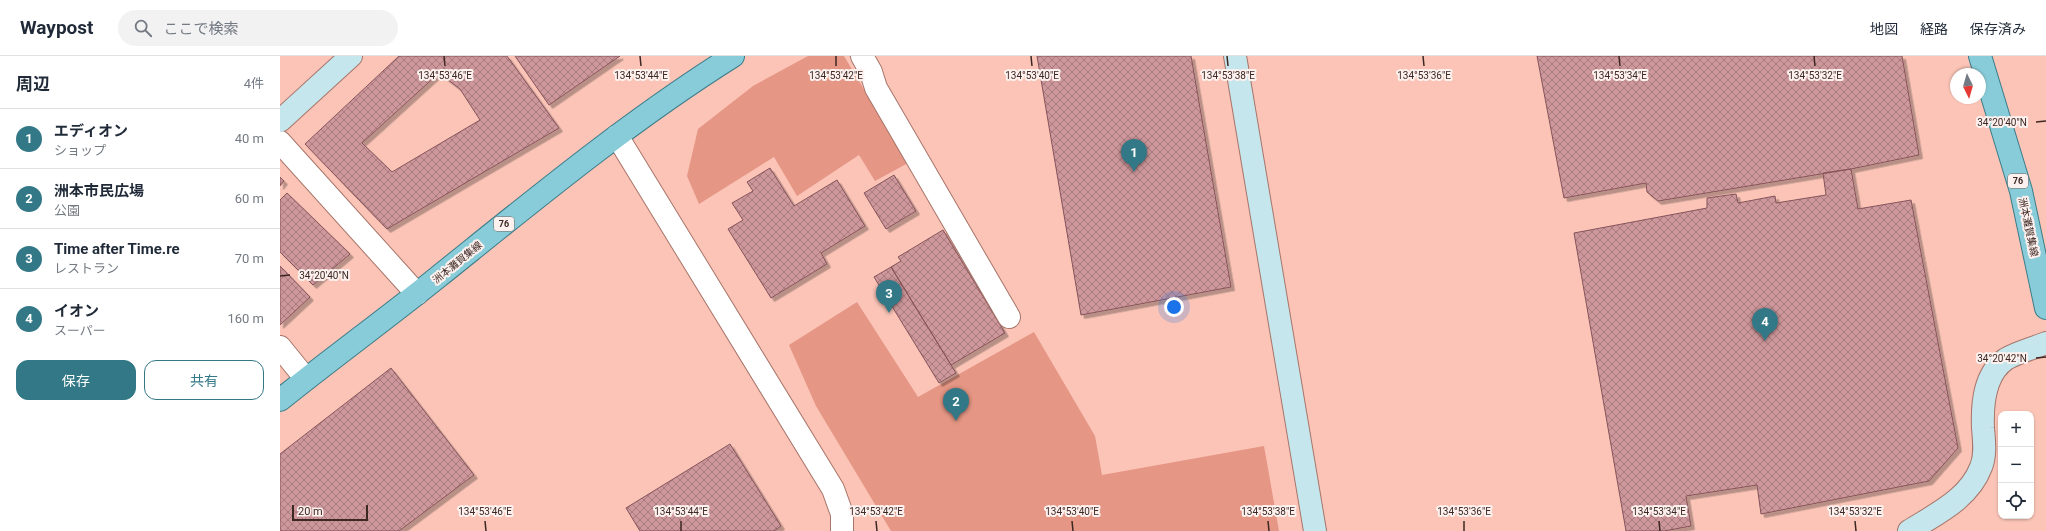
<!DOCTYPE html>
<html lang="ja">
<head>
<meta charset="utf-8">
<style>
  body { margin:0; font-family:Roboto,"Noto Sans JP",sans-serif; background:#f2f2f3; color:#1f2937 }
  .controls { position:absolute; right:12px; bottom:12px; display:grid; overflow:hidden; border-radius:8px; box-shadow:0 1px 3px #0004 }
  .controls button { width:36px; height:36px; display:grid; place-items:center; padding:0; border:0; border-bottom:1px solid #e0e1e3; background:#fff; color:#1f2937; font:20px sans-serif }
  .compass { position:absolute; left:1670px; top:12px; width:36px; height:36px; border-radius:50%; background:#fff; box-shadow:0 1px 3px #0004; rotate:175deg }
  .scale { position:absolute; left:12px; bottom:10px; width:76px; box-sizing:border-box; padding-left:4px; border:2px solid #3c2722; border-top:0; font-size:11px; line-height:14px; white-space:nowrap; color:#3c2722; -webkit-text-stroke:3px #fcf1ee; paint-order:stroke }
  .you { position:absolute; left:894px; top:251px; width:14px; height:14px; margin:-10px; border:3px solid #fff; border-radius:50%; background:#1a73e8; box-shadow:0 0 0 6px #1a73e833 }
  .badge { display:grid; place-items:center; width:26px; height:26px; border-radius:50%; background:#337886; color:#fff; font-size:13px; font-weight:700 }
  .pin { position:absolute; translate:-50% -33px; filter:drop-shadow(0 1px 2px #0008) }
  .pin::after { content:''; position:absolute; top:21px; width:14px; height:12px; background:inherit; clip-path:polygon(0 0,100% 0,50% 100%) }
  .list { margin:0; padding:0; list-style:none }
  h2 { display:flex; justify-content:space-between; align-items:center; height:52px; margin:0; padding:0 16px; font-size:17px }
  h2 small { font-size:13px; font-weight:400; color:#747a83 }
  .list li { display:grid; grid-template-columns:26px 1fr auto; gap:12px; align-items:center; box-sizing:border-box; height:60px; padding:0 16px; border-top:1px solid #e0e1e3 }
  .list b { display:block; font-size:15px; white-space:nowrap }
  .list p { margin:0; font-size:13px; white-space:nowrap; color:#747a83 }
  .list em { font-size:13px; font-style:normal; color:#747a83 }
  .actions { display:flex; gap:8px; padding:12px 16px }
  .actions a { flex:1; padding:9px 0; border:1px solid #337886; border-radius:12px; text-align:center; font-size:14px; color:#337886 }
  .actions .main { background:#337886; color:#fff }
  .icon { flex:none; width:22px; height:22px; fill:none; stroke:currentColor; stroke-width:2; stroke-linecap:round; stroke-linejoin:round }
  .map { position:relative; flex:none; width:1766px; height:475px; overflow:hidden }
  header { display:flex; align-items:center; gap:24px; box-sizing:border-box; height:56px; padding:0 20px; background:#fff; border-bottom:1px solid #e0e1e3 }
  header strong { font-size:19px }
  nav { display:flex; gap:22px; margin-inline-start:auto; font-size:14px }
  .search { width:280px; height:36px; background:#f2f2f3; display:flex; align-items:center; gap:10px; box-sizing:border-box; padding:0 14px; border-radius:22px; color:#747a83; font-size:15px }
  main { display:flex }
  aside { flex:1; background:#fff }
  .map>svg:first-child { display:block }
  .green { fill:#e59684 }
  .building { fill:url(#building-cross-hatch); stroke:#85545a; fill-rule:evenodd; filter:url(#shadow) }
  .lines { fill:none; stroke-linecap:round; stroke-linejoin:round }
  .street-casing { stroke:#a7756a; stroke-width:24 }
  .secondary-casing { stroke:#a7756a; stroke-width:24 }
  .primary-casing { stroke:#3b7c88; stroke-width:24 }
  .street { stroke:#fff; stroke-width:22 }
  .secondary { stroke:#c4e6ec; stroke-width:22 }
  .primary { stroke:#89ccd9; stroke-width:22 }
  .ticks { fill:none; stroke:#3c2722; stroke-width:1.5 }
  .labels { text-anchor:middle; stroke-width:4; stroke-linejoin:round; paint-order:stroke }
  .shield { fill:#fcf1ee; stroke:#76645f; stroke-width:1 }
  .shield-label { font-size:9px; font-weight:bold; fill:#3c2722 }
  .street-label { font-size:10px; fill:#3c2722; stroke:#fcf1ee }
  .ticks-label { font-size:10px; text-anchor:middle; fill:#3c2722; stroke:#fcf1ee; stroke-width:4; stroke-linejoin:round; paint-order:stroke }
</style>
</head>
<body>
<header>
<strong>Waypost</strong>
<div class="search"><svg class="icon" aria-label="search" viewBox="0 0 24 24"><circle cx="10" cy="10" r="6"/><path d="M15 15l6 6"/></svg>ここで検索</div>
<nav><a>地図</a><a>経路</a><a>保存済み</a></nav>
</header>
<main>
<aside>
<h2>周辺<small>4件</small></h2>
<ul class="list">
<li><span class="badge">1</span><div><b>エディオン</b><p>ショップ</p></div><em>40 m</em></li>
<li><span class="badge">2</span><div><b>洲本市民広場</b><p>公園</p></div><em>60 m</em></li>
<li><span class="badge">3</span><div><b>Time after Time.re</b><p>レストラン</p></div><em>70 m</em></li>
<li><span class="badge">4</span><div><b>イオン</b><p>スーパー</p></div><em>160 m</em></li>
</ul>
<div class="actions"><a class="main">保存</a><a>共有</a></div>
</aside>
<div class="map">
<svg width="1766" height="475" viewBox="0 0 1766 475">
  <defs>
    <pattern id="building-cross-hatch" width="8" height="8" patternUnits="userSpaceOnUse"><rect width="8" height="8" fill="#cd979b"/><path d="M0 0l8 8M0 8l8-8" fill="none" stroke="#a87b7e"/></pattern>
    <filter id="shadow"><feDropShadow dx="3.5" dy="3.5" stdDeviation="0" flood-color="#0004"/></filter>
  </defs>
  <rect width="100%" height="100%" fill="#fbc4b7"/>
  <!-- green -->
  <path class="green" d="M528 0H564L628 107 595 125 579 99 517 140 494 101 419 148 407 120 418 73 473 30Z
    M577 246 638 341 754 276 815 380 822 419 984 390 999 475H611L536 350 509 289Z"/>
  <!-- building -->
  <path class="building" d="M119 0H227L279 72 107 173 25 88ZM159 17 180 33 200 64 112 116 82 87Z
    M235 0H340L269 49Z
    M757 0H911L951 231 801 259Z
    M1257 0H1622L1639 99 1571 113 1378 145 1367 136 1366 127 1284 142Z
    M490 112 514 150 557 124 585 170 541 197 547 208 491 242 448 173 463 164 452 147 473 135 467 126Z
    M1571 113 1578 153 1631 144 1678 392 1649 425 1481 458 1477 429 1406 440 1411 470 1384 475H1346L1294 177 1427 152V142L1456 138 1458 147 1495 140 1496 147 1546 139 1543 117Z
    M614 119 636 155 606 173 584 137Z
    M0 121 4 125 0 130Z
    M7 137 70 198 33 229 0 196V144Z
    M663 174 725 277 671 309 611 211 621 205 618 201Z
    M0 210 30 241 0 269Z
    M611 211 676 317 659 327 594 221Z
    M111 312 194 419 119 475H0V398Z
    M450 388 501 470 494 475H360L346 452Z"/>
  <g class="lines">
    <!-- street casing -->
    <g class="street-casing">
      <path id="street" d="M582 0 591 16 596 32 729 261
        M337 80 553 433 562 458V475
        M0 86 137 238
        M0 291 26 323"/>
    </g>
    <!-- secondary casing -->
    <g class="secondary-casing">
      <path id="secondary" d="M955 0 1035 475
        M0 65 71 0
        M1629 475C1656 458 1689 443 1701 411 1706 399 1704 385 1703 372 1702 348 1704 318 1726 303 1738 296 1754 292 1766 287"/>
    </g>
    <!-- primary casing -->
    <g class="primary-casing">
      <path id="primary" d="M1700 0 1741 135 1766 252
        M0 344C52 302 106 263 158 221 254 144 348 66 453 0"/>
    </g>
    <!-- street -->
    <use href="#street" class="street"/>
    <!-- secondary -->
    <use href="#secondary" class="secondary"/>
    <!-- primary -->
    <use href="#primary" class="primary"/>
  </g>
  <!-- ticks -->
  <path class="ticks" d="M164 0 165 10M360 0 361 10M556 0V10M751 0 752 10M947 0 948 10M1143 0 1144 10M1339 0 1340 10M1534 0 1535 10M1756 66 1766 65M0 220 10 219M1756 302 1766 301M205 465 206 475M401 465V475M596 465 597 475M792 465 793 475M988 465 989 475M1184 465V475M1379 465 1380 475M1575 465 1576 475"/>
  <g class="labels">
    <!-- shield labels -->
    <g class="shield">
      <rect x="1728" y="118" width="20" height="14" rx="3"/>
      <rect x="214" y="161" width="20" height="14" rx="3"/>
    </g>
    <g class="shield-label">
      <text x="1738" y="128">76</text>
      <text x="224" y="171">76</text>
    </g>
    <!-- street labels -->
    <g class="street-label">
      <text transform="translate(1749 171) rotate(78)" y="4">洲本灘賀集線</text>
      <text transform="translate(177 206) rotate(-39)" y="4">洲本灘賀集線</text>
    </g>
  </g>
  <g class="ticks-label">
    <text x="165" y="23">134°53'46"E</text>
    <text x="361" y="23">134°53'44"E</text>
    <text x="556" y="23">134°53'42"E</text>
    <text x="752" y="23">134°53'40"E</text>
    <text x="948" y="23">134°53'38"E</text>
    <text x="1144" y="23">134°53'36"E</text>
    <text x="1340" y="23">134°53'34"E</text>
    <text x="1535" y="23">134°53'32"E</text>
    <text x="1722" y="70">34°20'40"N</text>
    <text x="44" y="223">34°20'40"N</text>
    <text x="1722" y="306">34°20'42"N</text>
    <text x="205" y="459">134°53'46"E</text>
    <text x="401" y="459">134°53'44"E</text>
    <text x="596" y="459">134°53'42"E</text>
    <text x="792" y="459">134°53'40"E</text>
    <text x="988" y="459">134°53'38"E</text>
    <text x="1184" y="459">134°53'36"E</text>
    <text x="1379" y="459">134°53'34"E</text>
    <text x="1575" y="459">134°53'32"E</text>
  </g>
</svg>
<div class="controls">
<button>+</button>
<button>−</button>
<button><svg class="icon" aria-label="locate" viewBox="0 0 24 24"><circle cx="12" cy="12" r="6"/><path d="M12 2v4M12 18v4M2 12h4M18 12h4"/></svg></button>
</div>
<svg class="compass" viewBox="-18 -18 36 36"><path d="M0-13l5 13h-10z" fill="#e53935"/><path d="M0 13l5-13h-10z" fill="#747a83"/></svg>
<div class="scale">20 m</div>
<div class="you"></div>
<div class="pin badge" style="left:854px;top:116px">1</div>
<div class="pin badge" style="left:676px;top:365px">2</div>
<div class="pin badge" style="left:609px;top:257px">3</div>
<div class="pin badge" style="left:1485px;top:285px">4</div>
</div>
</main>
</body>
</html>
